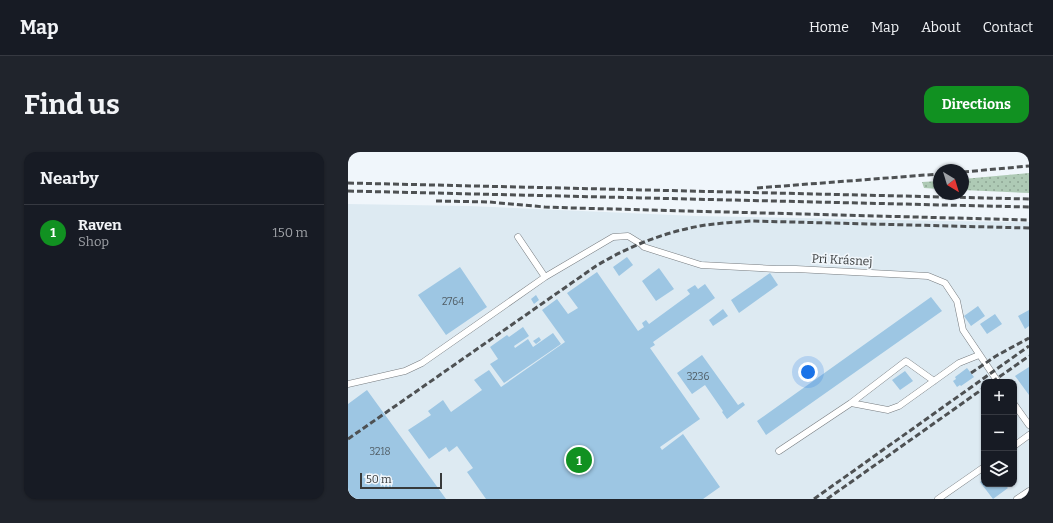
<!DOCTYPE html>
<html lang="en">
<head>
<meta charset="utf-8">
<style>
  body { margin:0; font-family:Bitter,serif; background:#20242c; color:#f1f3f6 }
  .controls { position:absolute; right:12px; bottom:12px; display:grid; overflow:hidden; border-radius:8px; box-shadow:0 1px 3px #0004 }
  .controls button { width:36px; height:36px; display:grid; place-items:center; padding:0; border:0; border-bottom:1px solid #363941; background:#171b24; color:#f1f3f6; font:20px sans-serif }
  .compass { position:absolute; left:585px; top:12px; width:36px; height:36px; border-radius:50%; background:#171b24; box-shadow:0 1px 3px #0004; rotate:142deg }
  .scale { position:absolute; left:12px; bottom:10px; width:82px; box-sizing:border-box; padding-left:4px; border:2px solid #373a3b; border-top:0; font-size:11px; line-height:14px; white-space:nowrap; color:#373a3b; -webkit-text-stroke:3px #f0f6fb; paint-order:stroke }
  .you { position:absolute; left:460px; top:220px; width:14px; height:14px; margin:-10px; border:3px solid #fff; border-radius:50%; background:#1a73e8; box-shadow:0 0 0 6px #1a73e833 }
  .badge { display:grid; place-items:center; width:26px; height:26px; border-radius:50%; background:#119121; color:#fff; font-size:13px; font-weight:700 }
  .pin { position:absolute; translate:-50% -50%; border:2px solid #fff; box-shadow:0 1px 4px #0006 }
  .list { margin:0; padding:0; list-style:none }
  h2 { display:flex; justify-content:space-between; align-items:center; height:52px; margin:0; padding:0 16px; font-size:17px }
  h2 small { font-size:13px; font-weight:400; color:#9ea1a6 }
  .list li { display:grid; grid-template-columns:26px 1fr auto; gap:12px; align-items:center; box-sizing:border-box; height:56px; padding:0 16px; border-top:1px solid #363941 }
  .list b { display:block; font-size:15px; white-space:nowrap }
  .list p { margin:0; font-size:13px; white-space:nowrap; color:#9ea1a6 }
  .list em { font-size:13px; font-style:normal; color:#9ea1a6 }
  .icon { flex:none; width:22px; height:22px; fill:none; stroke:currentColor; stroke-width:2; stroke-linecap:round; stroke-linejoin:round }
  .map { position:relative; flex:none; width:681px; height:347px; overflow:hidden; border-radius:12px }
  header { display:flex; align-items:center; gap:24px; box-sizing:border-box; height:56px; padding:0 20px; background:#171b24; border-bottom:1px solid #363941 }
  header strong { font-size:19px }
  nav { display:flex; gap:22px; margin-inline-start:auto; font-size:14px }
  .intro { display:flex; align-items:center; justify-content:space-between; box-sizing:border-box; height:96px; padding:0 24px }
  h1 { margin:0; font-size:28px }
  .button { padding:10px 18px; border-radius:12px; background:#119121; color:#fff; font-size:14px; font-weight:700 }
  main { display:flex; gap:24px; padding:0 24px }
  aside { flex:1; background:#171b24; border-radius:12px; box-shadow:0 1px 3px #0004 }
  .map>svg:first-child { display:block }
  .built { fill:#ddeaf2; fill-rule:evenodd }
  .grass { fill:url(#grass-dots) }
  .building { fill:#9dc6e3 }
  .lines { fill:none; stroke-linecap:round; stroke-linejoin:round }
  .lane-casing { stroke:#767b7f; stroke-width:7 }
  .lane { stroke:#fff; stroke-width:6 }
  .rail { stroke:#4e5153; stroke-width:3; stroke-dasharray:6 3; stroke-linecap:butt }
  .labels { text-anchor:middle; stroke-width:3.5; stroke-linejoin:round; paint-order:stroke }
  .number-label { font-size:10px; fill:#505d65 }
  .street-label { font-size:12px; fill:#373a3b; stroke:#f0f6fb }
</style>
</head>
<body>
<header>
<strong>Map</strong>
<nav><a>Home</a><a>Map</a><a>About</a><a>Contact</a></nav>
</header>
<div class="intro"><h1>Find us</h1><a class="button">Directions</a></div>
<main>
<aside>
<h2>Nearby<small></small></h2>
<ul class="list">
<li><span class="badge">1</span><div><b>Raven</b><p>Shop</p></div><em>150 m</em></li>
</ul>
</aside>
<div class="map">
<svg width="681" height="347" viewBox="0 0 681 347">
  <defs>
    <pattern id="grass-dots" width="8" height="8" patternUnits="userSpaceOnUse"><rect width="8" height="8" fill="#aecab5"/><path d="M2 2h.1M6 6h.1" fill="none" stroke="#8ea594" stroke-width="1.8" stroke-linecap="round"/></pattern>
  </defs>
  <rect width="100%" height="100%" fill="#f0f6fb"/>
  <!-- built -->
  <path class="built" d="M0 52 121 54 348 64 601 69 681 70V347H0ZM636 230H666V332H636Z"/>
  <!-- grass -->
  <path class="grass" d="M681 21V41L615 38V27Z
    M591 29V37L576 36 574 30Z"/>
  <!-- building -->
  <path class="building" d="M279 105 285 113 271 124 265 115Z
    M112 115 139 155 98 183 70 143Z
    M311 116 326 137 308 149 294 129Z
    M249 120 290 179 296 175 294 171 298 168 301 172 342 142 339 138 347 133 350 137 357 132 367 146 305 190 307 193 302 196 352 267 312 295 314 298 335 282 372 335 355 347H138L119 320 125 316 109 294 101 300 98 295 81 307 60 278 83 263 80 259 95 248 103 260 134 238 126 228 141 218 153 235 217 190 194 158 209 147 220 162 230 156 219 141Z
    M422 121 430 133 391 161 383 148Z
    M188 143 191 148 186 152 183 147Z
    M583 145 594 159 418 283 409 269Z
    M630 154 637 164 623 174 616 164Z
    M375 157 380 164 365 174 361 168Z
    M681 158V174L677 177 670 164Z
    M647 162 654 172 639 182 632 172Z
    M175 175 181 184 166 194 167 196 180 187 185 195 205 181 213 192 156 231 142 212 150 207 142 195 159 183 161 185Z
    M191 185 193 188 188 192 185 189Z
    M354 203 390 253 395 250 397 253 379 267 374 260 375 259 357 233 344 242 329 221Z
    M681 215V243L667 224Z
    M619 216 626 225 613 234 612 233 609 235 605 229 608 227 607 225Z
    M557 219 565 229 552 238 544 228Z
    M19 238 98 347H0V252Z
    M636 327V332H656L660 336 645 347 632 330Z"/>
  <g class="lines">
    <!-- lane casing -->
    <g class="lane-casing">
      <path id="lane" d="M170 85 197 125
        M0 232 57 219 74 211 197 125 265 85 280 84 293 92 296 95 353 113 428 117H448L580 124 597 131 609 149 615 178 650 230
        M503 251 558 209 586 229
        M666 252 681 273
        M666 294 681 283
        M431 299 503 251 540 258 551 254 611 211 631 203
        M590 347 636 315
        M669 347 681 339"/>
    </g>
    <!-- lane -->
    <use href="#lane" class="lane"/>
    <!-- rail -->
    <path class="rail" d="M615 20 681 14
      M0 31 681 47
      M409 36 591 22
      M0 39 681 55
      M88 49 141 50 197 55 226 56 681 68
      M623 221 648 204 681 186
      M644 230 681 204
      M0 287 248 114C281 94 319 79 358 73 373 71 389 70 404 69L681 76
      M466 347 681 194
      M479 347 636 236"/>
  </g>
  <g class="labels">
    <!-- number labels -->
    <g class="number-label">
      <text x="105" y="153">2764</text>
      <text x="350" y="228">3236</text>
      <text x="32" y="303">3218</text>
    </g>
    <!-- street labels -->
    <g class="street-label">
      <text transform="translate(494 108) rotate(3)" y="4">Pri Krásnej</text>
    </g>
  </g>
</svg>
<div class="controls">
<button>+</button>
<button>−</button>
<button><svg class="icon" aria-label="layers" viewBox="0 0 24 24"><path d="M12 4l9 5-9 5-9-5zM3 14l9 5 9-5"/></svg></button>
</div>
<svg class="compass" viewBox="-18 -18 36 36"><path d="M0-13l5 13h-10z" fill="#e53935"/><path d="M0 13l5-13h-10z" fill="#9ea1a6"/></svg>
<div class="scale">50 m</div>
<div class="you"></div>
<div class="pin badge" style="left:231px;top:308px">1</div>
</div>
</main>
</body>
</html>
